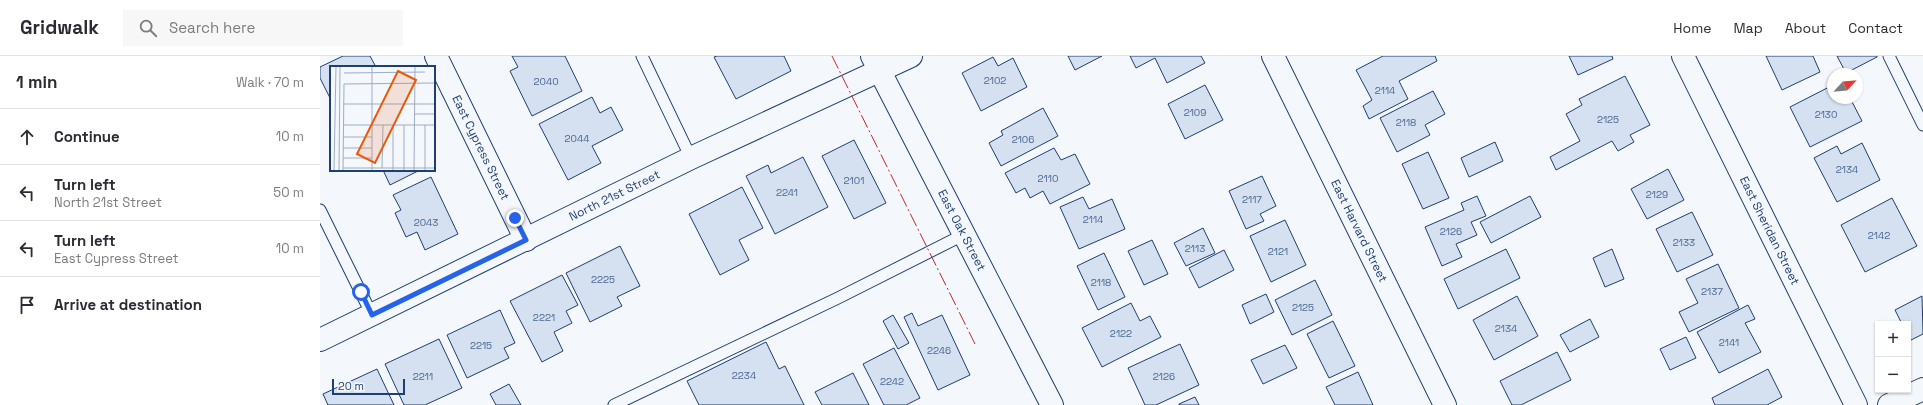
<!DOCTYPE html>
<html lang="en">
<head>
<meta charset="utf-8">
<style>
  body { margin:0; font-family:"Space Grotesk",sans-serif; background:#f7f7f7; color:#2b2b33 }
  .controls { position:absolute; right:12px; bottom:12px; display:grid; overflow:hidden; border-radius:0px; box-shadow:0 1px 3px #0004 }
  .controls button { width:36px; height:36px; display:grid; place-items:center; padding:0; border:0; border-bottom:1px solid #e1e1e2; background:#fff; color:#2b2b33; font:20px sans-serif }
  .compass { position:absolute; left:1507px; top:12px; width:36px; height:36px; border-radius:50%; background:#fff; box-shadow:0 1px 3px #0004; rotate:64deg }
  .scale { position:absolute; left:12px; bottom:10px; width:73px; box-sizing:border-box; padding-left:4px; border:2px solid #1d3f73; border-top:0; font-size:11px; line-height:14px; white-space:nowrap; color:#1d3f73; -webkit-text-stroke:3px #f4f7fb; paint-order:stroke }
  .stop { position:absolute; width:12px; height:12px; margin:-9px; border:3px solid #2563eb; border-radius:50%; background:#fff }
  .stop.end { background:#2563eb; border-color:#fff; box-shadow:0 1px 4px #0008 }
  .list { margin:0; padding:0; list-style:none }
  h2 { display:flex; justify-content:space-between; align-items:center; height:52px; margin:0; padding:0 16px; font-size:17px }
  h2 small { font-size:13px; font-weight:400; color:#7c7c81 }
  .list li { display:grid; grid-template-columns:26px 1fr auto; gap:12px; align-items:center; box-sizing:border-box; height:56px; padding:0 16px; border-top:1px solid #e1e1e2 }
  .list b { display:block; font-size:15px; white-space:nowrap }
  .list p { margin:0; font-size:13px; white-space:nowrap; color:#7c7c81 }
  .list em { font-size:13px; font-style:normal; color:#7c7c81 }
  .icon { flex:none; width:22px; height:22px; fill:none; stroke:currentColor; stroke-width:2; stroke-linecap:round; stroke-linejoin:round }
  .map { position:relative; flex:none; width:1603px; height:349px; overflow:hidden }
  header { display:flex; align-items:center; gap:24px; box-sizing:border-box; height:56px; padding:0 20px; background:#fff; border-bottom:1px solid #e1e1e2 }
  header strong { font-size:19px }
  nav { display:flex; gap:22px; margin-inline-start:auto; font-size:14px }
  .search { width:280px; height:36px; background:#f7f7f7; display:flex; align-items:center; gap:10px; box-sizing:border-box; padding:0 14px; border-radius:0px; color:#7c7c81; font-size:15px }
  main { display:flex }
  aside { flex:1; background:#fff }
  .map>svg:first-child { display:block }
  .building { fill:#d5e0f0; stroke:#1d3f73 }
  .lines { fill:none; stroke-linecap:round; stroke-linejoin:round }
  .service-casing { stroke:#1d3f73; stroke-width:13 }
  .minor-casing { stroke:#1d3f73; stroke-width:24 }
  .tertiary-casing { stroke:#1d3f73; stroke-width:24 }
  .service { stroke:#f4f7fb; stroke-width:11 }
  .minor { stroke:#f4f7fb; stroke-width:22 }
  .tertiary { stroke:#f4f7fb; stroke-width:22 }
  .power { stroke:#c62828; stroke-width:1; stroke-dasharray:14 3 2 3; stroke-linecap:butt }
  .route { stroke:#2563eb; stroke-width:5 }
  .labels { text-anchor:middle; stroke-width:3; stroke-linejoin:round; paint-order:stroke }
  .number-label { font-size:10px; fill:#4b6792 }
  .street-label { font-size:12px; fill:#1d3f73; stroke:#f4f7fb }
  .inset-road { fill:none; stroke:#9eadc5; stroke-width:1 }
  .view { fill:#e8590c; fill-opacity:0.15; stroke:#e8590c; stroke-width:2 }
  .inset-edge { fill:none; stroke:#1d3f73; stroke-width:2 }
</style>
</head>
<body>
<header>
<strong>Gridwalk</strong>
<div class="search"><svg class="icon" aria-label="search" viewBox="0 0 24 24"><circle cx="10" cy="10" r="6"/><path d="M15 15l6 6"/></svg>Search here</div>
<nav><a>Home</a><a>Map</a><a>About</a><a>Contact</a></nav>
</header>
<main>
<aside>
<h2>1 min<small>Walk · 70 m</small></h2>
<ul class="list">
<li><svg class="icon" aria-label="ahead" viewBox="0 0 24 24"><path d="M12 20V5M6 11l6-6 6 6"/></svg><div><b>Continue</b></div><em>10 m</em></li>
<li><svg class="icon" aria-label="left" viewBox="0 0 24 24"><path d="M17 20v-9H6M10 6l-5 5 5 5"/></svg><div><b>Turn left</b><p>North 21st Street</p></div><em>50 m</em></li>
<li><svg class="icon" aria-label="left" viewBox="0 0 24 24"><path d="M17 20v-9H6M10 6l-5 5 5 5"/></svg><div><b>Turn left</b><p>East Cypress Street</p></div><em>10 m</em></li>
<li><svg class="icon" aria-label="arrive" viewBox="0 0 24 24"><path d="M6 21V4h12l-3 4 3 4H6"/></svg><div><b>Arrive at destination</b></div></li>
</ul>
</aside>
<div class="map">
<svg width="1603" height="349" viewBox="0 0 1603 349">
  <rect width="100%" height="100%" fill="#f4f7fb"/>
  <!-- building -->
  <path class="building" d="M23 0H50L56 11H11V44L0 22V11Z
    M192 0H245L262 35 212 60 190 15 198 11Z
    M397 0H464L471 15 416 43 394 1Z
    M748 0H782L755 14Z
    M810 0H881L885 7 847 27 835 2 816 12Z
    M1063 0H1115L1117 5 1079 25 1088 43 1049 63 1043 50 1052 44 1036 14Z
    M1249 0H1292L1293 3 1258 19Z
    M1446 0H1493L1500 16 1462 34Z
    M1517 0H1557V1L1526 17Z
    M673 1 678 10 693 2 707 31 661 55 642 17Z
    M1305 20 1330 69 1310 79 1314 86 1298 95 1292 85 1236 114 1230 101 1260 85 1246 58 1262 49 1259 43Z
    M885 29 903 64 865 83 848 48Z
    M1513 29V42H1530L1542 65 1490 91 1470 51Z
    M1113 35 1125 58 1105 69 1110 79 1077 96 1060 62Z
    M272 41 280 57 291 51 303 74 272 90 281 107 248 124 219 68Z
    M723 52 738 80 681 110 669 87 683 79 681 75Z
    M534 84 566 147 534 163 502 100Z
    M1175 86 1183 105 1149 121 1141 102Z
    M1542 87 1560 124 1517 146 1494 102 1517 90 1521 98Z
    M734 92 741 104 755 98 770 128 730 148 723 135 710 142 705 132 696 137 685 117Z
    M1108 96 1129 142 1103 153 1082 108Z
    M483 101 508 151 455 178 426 120 448 109 451 117Z
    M1348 113 1364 144 1327 163 1311 133Z
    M63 114H100L70 129Z
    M942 120 956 150 940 158 944 165 926 173 909 135Z
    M111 121 138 178 105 194 97 176 86 181 75 157 81 154 73 139Z
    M422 131 443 172 419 184 429 204 400 219 369 158Z
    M1157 140 1166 160 1151 166 1157 179 1136 188 1142 201 1122 210 1105 171 1144 154 1141 147Z
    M1210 140 1221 161 1171 187 1160 166Z
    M763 141 769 153 792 143 805 173 759 193 740 151Z
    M1572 142 1597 190 1545 216 1521 169Z
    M1372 156 1393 199 1357 216 1336 173Z
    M965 164 986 209 951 226 930 180Z
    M883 172 895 197 866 210 854 187Z
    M832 184 848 218 824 229 808 195Z
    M300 190 320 230 297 241 302 250 270 266 246 217Z
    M1186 193 1200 222 1138 253 1124 223Z
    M1292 193 1304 223 1285 231 1273 202Z
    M904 194 914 214 879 232 869 212Z
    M784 197 805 241 778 254 757 210Z
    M1398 208 1419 252 1369 276 1359 256 1378 247 1366 223Z
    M242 219 258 249 246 255 252 267 234 276 243 295 222 306 190 245Z
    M995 224 1012 259 972 279 955 244Z
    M946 238 954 256 930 268 922 249Z
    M1197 240 1218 280 1174 304 1153 264Z
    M1602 240 1603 278 1591 284 1588 279V268H1582L1575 254Z
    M811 247 820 265 830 260 841 281 782 311 762 272Z
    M1428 249 1435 263 1425 267 1441 296 1399 317 1377 276Z
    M180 254 195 287 184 292 189 302 147 322 127 279Z
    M592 257 598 270 622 259 650 319 618 334 584 261Z
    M573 259 589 287 578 293 563 265Z
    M1270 263 1279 281 1250 296 1240 279Z
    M1013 265 1035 310 1009 322 987 278Z
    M1366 281 1376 302 1350 314 1340 293Z
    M119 283 142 332 105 349H84L65 308Z
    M446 286 459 313 465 310 484 349H379L367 325Z
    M860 288 879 329 836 349H825L808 312Z
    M965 289 977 312 943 328 931 304Z
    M574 292 600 342 586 349H564L543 308Z
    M1237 296 1251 324 1201 349H1192L1180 325Z
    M57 313 74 349H8L3 338Z
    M1448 313 1462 341 1447 349H1395L1392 342Z
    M1038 316 1053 349H1015L1006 331Z
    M533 317 549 349H502L495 336Z
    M189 328 201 349H176L170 338Z
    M875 341 879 349H859V348Z"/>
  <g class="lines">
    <!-- service casing -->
    <g class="service-casing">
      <path id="service" d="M322 0 371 102
        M1569 0 1603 69
        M0 154 52 259
        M294 349 518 242 643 179"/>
    </g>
    <!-- minor casing -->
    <g class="minor-casing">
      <g id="minor">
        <path id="s1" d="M116 0 206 184"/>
        <path id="s2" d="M953 0 1125 349"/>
        <path id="s3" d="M1363 0 1536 349"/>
        <path id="s4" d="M0 284 371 102 591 0"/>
        <path d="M1569 349 1603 333"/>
      </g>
    </g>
    <!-- tertiary casing -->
    <g class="tertiary-casing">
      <g id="tertiary">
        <path id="s5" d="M552 0 732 349"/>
      </g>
    </g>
    <!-- service -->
    <use href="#service" class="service"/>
    <!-- minor -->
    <use href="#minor" class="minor"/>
    <!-- tertiary -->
    <use href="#tertiary" class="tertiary"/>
    <!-- power -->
    <path class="power" d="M512 0 655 288"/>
  </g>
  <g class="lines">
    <!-- route -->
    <path class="route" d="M41 236 52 259 206 184 195 162"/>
  </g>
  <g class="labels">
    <!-- number labels -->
    <g class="number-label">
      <text x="675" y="28">2102</text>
      <text x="226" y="29">2040</text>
      <text x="1065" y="38">2114</text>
      <text x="875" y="60">2109</text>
      <text x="1506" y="62">2130</text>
      <text x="1288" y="67">2125</text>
      <text x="1086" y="70">2118</text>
      <text x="257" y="86">2044</text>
      <text x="703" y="87">2106</text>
      <text x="1527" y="117">2134</text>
      <text x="728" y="126">2110</text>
      <text x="534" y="128">2101</text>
      <text x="467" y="140">2241</text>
      <text x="1337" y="142">2129</text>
      <text x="932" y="147">2117</text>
      <text x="773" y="167">2114</text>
      <text x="106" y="170">2043</text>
      <text x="1131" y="179">2126</text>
      <text x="1559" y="183">2142</text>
      <text x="1364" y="190">2133</text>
      <text x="875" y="196">2113</text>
      <text x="958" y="199">2121</text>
      <text x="283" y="227">2225</text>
      <text x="781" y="230">2118</text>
      <text x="1392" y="239">2137</text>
      <text x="983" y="255">2125</text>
      <text x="224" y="265">2221</text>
      <text x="1186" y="276">2134</text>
      <text x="801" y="281">2122</text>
      <text x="1409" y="290">2141</text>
      <text x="161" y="293">2215</text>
      <text x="619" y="298">2246</text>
      <text x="424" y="323">2234</text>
      <text x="103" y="324">2211</text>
      <text x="844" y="324">2126</text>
      <text x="572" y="329">2242</text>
    </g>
    <!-- street labels -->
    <g class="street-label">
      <text dy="4" stroke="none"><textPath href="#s1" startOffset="102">East Cypress Street</textPath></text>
      <text dy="4" stroke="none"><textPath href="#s4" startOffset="328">North 21st Street</textPath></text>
      <text dy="4" stroke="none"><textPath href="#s3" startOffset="195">East Sheridan Street</textPath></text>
      <text dy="4" stroke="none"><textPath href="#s5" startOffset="196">East Oak Street</textPath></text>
      <text dy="4" stroke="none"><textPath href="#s2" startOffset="195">East Harvard Street</textPath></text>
    </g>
  </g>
  <!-- overview -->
  <g transform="translate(10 10)">
    <rect width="105" height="105" fill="#f4f7fb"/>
    <path class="inset-road" d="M14 7 95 6M13 38H105M85 48H105M13 59H105M74 59V105M13 71H42M13 82H42M13 92H42M13 102H105M52 102 53 59M4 105 6 0M9 105 10 0M13 105 14 18 105 17M42 105V0M63 105V59M84 105 85 0M95 105V59"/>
    <path class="view" d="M68 5 86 14 45 97 27 88Z"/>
    <rect width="105" height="105" class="inset-edge"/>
  </g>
</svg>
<div class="controls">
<button>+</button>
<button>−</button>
</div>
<svg class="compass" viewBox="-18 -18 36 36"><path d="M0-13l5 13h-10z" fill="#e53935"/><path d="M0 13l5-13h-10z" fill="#7c7c81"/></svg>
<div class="scale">20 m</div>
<div class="stop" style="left:41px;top:236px"></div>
<div class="stop end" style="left:195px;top:162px"></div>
</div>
</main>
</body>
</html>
